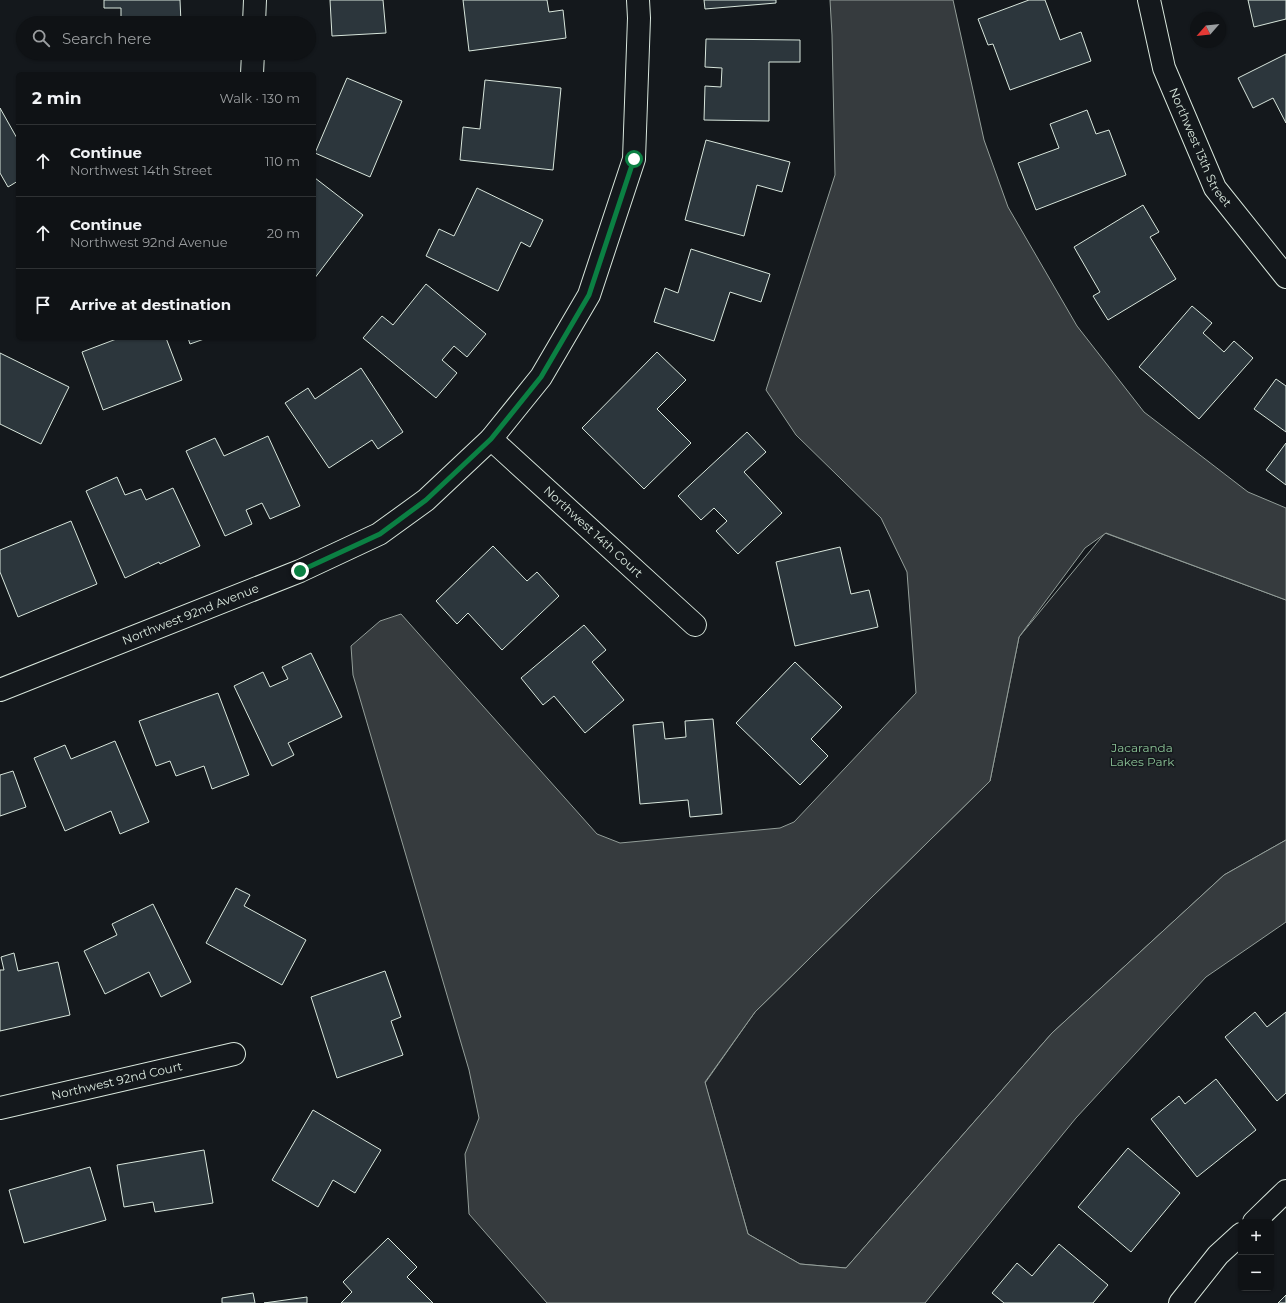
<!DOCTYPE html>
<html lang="en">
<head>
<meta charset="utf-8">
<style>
  body { margin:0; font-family:Montserrat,sans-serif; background:#181b1e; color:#f1f3f6 }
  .controls { position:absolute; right:12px; bottom:12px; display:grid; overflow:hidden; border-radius:6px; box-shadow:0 1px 3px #0004 }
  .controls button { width:36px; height:36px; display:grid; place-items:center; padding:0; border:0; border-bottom:1px solid #2f3234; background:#0f1215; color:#f1f3f6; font:20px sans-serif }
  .compass { position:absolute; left:1190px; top:12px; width:36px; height:36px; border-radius:50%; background:#0f1215; box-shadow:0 1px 3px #0004; rotate:242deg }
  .stop { position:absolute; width:12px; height:12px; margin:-9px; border:3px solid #0b8043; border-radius:50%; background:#fff }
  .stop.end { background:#0b8043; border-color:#fff; box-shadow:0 1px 4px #0008 }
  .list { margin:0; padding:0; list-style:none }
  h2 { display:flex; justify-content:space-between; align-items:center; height:52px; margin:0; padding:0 16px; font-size:17px }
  h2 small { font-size:13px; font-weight:400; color:#9b9ea0 }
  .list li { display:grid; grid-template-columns:26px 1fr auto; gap:12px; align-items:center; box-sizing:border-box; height:72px; padding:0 16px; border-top:1px solid #2f3234 }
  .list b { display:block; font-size:15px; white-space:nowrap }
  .list p { margin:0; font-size:13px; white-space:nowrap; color:#9b9ea0 }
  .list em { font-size:13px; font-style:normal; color:#9b9ea0 }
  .icon { flex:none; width:22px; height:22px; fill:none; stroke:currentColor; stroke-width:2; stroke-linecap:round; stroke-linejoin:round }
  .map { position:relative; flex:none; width:1286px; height:1303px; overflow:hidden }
  .search { position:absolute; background:#0f1215; box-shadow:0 1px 3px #0004; left:16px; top:16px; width:300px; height:44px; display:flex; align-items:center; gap:10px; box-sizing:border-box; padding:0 14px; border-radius:22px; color:#9b9ea0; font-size:15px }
  .panel { position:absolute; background:#0f1215; box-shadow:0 1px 3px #0004; left:16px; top:72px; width:300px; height:268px; border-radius:6px }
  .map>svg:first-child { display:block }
  .green { fill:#202428; stroke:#939e99 }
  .water { fill:#363b3e; stroke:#939e99 }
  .building { fill:#2c363c; stroke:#d8e6dc }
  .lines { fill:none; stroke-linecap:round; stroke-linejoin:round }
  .street-casing { stroke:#d8e6dc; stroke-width:24 }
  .street { stroke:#14181c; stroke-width:22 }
  .route { stroke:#0b8043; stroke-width:5 }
  .labels { text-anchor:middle; stroke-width:3; stroke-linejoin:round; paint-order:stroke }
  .street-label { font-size:12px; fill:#d8e6dc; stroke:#14181c }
  .park-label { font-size:12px; fill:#8ac095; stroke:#14181c }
</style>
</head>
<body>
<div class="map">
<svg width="1286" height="1303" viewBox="0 0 1286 1303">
  <rect width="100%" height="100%" fill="#14181c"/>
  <!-- green -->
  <path class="green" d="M1105 533 1286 600V840L1224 875 1052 1033 846 1268 800 1264 748 1234 705 1083 755 1012 990 781 1019 637Z"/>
  <!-- water -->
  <path class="water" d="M830 0H953L984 140 1008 207 1077 326 1144 412 1248 492 1286 508V600L1106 533 1085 548 1019 637 990 781 755 1012 705 1082 748 1234 800 1264 846 1268 1052 1033 1224 875 1286 840V922L1206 977 1076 1118 925 1303H547L469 1214 465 1154 479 1118 469 1070 353 675 351 646 380 621 401 614 597 834 620 843 780 828 794 822 916 693 907 572 881 518 796 435 766 390 835 175 832 35Z"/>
  <!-- building -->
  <path class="building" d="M104 0H180L181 23H121V8H104Z
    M330 0H383L386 33 332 36Z
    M463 0H547L549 12 563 10 566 38 469 51Z
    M704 0H776V3L705 9Z
    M1029 0H1045L1060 40 1081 32 1091 61 1010 90 993 44 988 45 978 19Z
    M1248 0H1286V19L1254 27Z
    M706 39 800 40V62H769V121L704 120 705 86 721 87 722 68 705 67Z
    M1286 54V123L1273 98 1253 108 1238 78Z
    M347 78 402 101 370 177 315 153Z
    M485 80 561 88 553 170 460 160 463 127 480 129Z
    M0 108 18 140V181L8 187 0 173Z
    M1087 110 1096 134 1109 130 1126 175 1036 210 1018 163 1059 148 1050 124Z
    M706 140 790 162 782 192 757 185 744 236 685 220Z
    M315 178 363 215 314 279V179Z
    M477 188 543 220 530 247 521 242 498 291 426 256 439 229 454 236Z
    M1143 205 1159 232 1150 237 1176 279 1108 320 1093 296 1100 292 1074 247Z
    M691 249 770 274 761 302 730 292 714 341 654 322 665 288 678 293Z
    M426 284 486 334 467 357 454 346 442 360 457 373 436 398 363 338 382 316 393 325Z
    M1192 306 1212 323 1203 333 1224 352 1234 341 1253 358 1199 419 1139 367Z
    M119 338H166L182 380 103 410 82 352Z
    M188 338H207L190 344Z
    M657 352 686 380 657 409 691 443 644 489 582 428Z
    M0 353 69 387 41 444 0 424Z
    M361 368 403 432 378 449 372 440 329 468 285 403 308 388 315 399Z
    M1276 379 1286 386V432L1254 409Z
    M747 432 766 452 744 472 782 513 738 554 716 531 727 521 714 508 701 520 678 496Z
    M268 436 300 506 270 519 262 503 246 510 252 524 225 536 186 451 215 438 224 456Z
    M1286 443V485L1266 470Z
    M117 477 125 495 141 489 146 500 173 488 200 546 160 564 159 562 125 578 86 491Z
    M71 521 97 584 18 617 0 572V550Z
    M493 546 527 581 537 572 559 596 502 650 468 613 457 624 436 601Z
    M840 547 851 594 869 590 878 627 795 646 776 562Z
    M584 625 606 650 592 662 624 700 585 733 554 696 543 705 521 678Z
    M311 653 342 717 288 743 294 755 272 766 234 686 263 672 270 687 288 679 282 667Z
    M795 662 842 707 811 739 828 756 800 785 736 723Z
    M218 693 249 775 212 789 204 766 176 776 170 761 156 766 139 721Z
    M713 719 722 814 690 817 688 800 640 804 633 725 663 722 665 739 686 737 685 721Z
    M115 741 149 822 120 834 111 811 65 831 34 758 65 745 71 759Z
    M13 771 26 807 0 816V775Z
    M236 888 250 895 244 906 306 940 282 985 206 943Z
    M153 904 191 982 161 997 149 972 105 994 84 951 117 935 112 924Z
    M14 953 18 971 58 962 70 1015 0 1031V970H4L1 957Z
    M385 971 401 1017 391 1021 403 1055 337 1078 311 997Z
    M1255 1012 1267 1027 1286 1012V1093L1277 1101 1225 1037Z
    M1216 1079 1256 1130 1197 1177 1151 1119 1179 1096 1185 1104Z
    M313 1110 381 1150 355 1193 333 1180 318 1207 272 1180Z
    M1128 1148 1180 1193 1131 1252 1078 1207Z
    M204 1150 213 1203 155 1212 153 1202 124 1207 117 1165Z
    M90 1167 106 1220 24 1243 9 1190Z
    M388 1238 417 1267 407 1277 433 1303H341L352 1292 343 1282Z
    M1059 1244 1108 1285 1093 1303H1004L992 1293 1017 1263 1032 1276Z
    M253 1293 255 1303H222V1298Z
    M1286 1295V1303H1278Z
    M307 1297V1303H264Z"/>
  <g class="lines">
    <!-- street casing -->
    <g class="street-casing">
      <g id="street">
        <path id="s1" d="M1149 0 1164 68 1215 188 1286 277"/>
        <path d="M254 23 255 0"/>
        <path d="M252 74 253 53"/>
        <path id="s2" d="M491 439 695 625"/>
        <path id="s3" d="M0 690 300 571 379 534 426 500 491 439 541 377 589 295 634 159 639 18 638 0"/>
        <path id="s4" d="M0 1108 234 1054"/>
        <path d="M1254 1222 1286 1191"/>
        <path d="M1180 1303 1218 1255 1241 1234"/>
      </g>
    </g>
    <!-- street -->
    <use href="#street" class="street"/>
  </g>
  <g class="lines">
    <!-- route -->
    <path class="route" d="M300 571 380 534 426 500 491 439 541 377 589 295 634 159"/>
  </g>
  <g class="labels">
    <!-- street labels -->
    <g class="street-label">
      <text dy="4" stroke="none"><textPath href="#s1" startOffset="157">Northwest 13th Street</textPath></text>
      <text dy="4" stroke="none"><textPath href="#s2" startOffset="138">Northwest 14th Court</textPath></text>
      <text dy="4" stroke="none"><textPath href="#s3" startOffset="205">Northwest 92nd Avenue</textPath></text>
      <text dy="4" stroke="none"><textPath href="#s4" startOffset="120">Northwest 92nd Court</textPath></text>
    </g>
    <!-- park labels -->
    <g class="park-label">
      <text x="1142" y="752">Jacaranda<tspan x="1142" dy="14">Lakes Park</tspan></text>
    </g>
  </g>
</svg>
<div class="controls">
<button>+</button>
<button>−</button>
</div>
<svg class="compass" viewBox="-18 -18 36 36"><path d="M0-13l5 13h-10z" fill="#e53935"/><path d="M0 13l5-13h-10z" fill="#9b9ea0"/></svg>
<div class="stop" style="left:634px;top:159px"></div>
<div class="stop end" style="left:300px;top:571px"></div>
<div class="search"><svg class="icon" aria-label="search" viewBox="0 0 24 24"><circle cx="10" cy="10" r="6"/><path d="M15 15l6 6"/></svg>Search here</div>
<section class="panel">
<h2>2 min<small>Walk · 130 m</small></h2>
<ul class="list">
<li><svg class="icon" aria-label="ahead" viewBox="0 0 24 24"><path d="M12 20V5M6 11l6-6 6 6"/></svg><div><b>Continue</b><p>Northwest 14th Street</p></div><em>110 m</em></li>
<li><svg class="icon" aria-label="ahead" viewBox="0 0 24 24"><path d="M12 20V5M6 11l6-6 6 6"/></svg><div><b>Continue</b><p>Northwest 92nd Avenue</p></div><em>20 m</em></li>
<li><svg class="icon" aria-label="arrive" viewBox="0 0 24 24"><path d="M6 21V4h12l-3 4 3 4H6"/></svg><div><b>Arrive at destination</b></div></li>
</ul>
</section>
</div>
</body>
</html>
